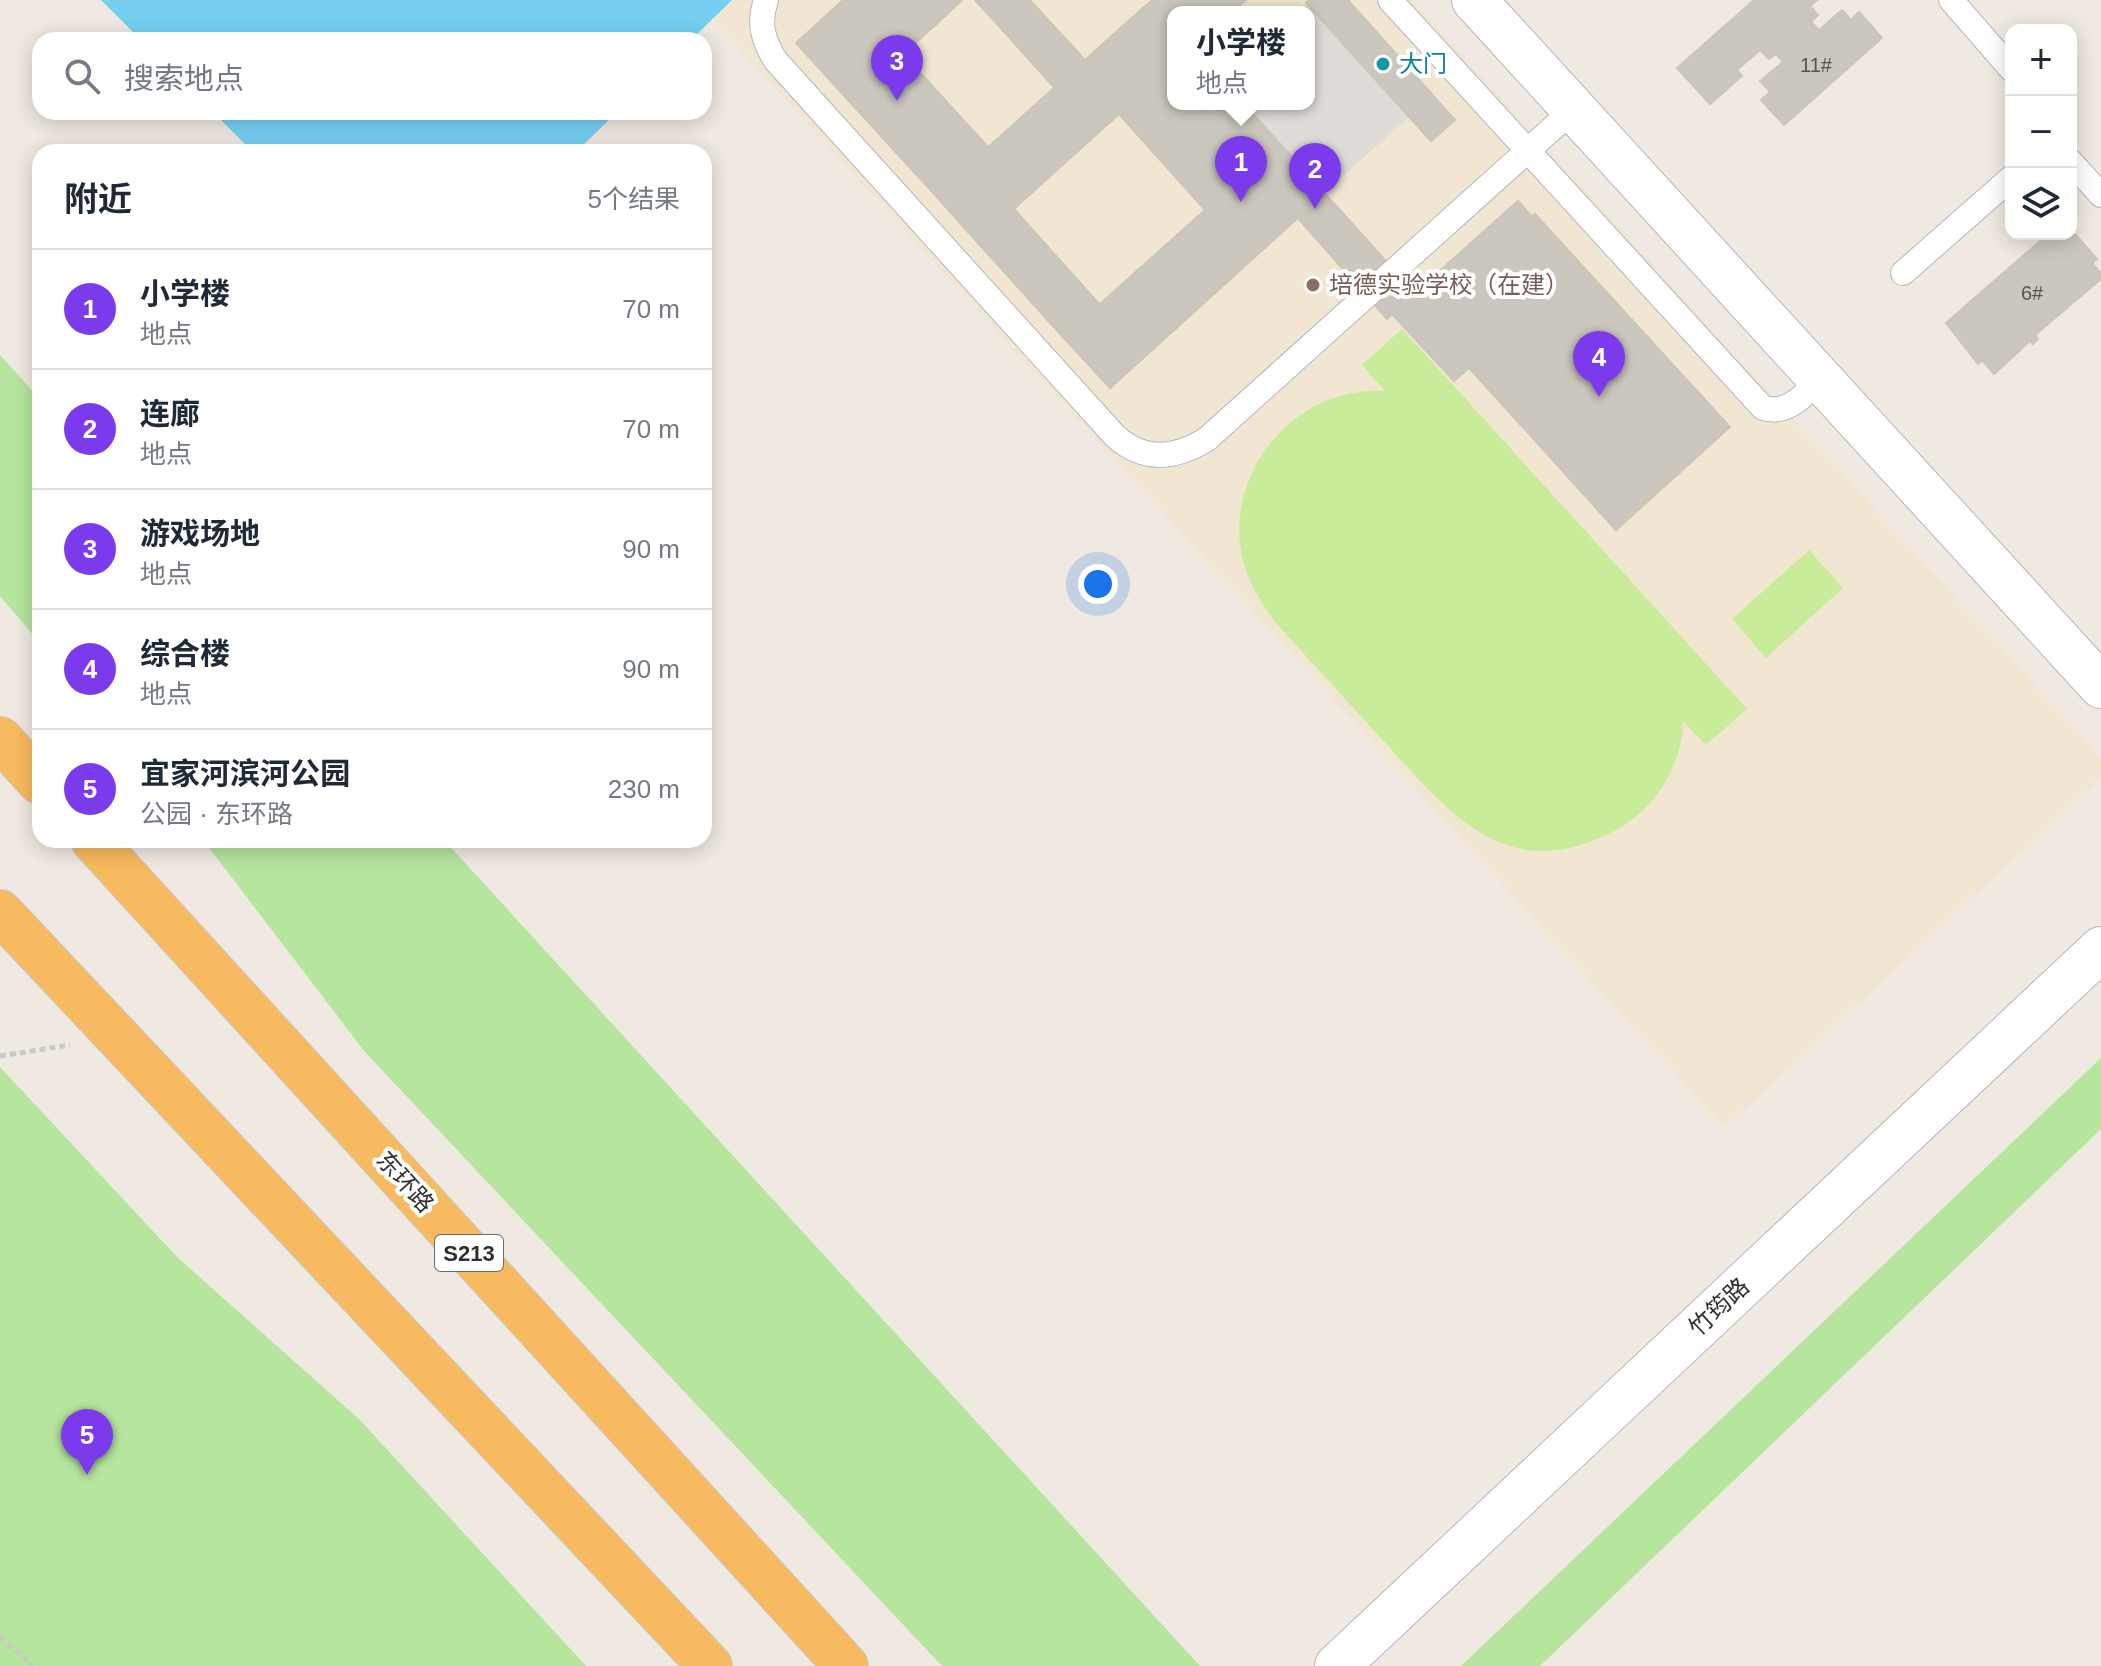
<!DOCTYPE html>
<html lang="zh">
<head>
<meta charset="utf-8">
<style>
  body { margin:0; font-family:Helvetica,"Noto Sans SC",sans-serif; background:#f6f6f7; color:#1f2937 }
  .controls { position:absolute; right:24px; top:24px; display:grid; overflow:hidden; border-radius:16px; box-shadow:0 4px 20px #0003 }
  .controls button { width:72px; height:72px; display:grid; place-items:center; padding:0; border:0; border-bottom:2px solid #e0e1e3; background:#fff; color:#1f2937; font:40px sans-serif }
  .you { position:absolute; left:1098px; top:584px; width:28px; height:28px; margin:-20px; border:6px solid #fff; border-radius:50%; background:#1a73e8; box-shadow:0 0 0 12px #1a73e833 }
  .badge { display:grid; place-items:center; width:52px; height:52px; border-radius:50%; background:#7c3aed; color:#fff; font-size:26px; font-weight:700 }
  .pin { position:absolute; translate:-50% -66px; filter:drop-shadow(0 2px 4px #0008) }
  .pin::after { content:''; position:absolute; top:42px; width:28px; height:24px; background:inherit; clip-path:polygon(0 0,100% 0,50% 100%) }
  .popup { position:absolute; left:1167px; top:6px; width:148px; height:104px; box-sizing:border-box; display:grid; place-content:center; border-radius:16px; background:#fff; filter:drop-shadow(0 2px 6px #0005); font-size:26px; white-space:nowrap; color:#747a83 }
  .popup b { font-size:30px; color:#1f2937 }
  .popup::after { content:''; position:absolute; left:50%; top:100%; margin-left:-16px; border:16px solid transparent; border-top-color:#fff }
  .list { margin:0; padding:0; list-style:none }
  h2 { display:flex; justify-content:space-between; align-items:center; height:104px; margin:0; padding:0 32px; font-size:34px }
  h2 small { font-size:26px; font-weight:400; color:#747a83 }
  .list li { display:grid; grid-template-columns:52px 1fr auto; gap:24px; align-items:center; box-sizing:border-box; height:120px; padding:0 32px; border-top:2px solid #e0e1e3 }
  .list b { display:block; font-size:30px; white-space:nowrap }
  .list p { margin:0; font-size:26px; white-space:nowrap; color:#747a83 }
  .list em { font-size:26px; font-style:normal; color:#747a83 }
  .icon { flex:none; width:44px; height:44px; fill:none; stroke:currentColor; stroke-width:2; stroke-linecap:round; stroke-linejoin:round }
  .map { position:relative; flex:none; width:2101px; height:1666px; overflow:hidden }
  .search { position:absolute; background:#fff; box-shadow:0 4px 20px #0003; left:32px; top:32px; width:680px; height:88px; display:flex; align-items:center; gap:20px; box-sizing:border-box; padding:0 28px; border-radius:24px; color:#747a83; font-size:30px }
  .panel { position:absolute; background:#fff; box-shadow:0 4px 20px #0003; left:32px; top:144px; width:680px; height:704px; border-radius:24px }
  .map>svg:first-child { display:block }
  .education { fill:#f0e6d1; fill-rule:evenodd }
  .green { fill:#b6e59e }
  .pitch { fill:#c9ec9a }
  .plaza { fill:#dfdcd8 }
  .water { fill:#75cff0 }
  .building { fill:#cbc7bf; stroke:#cbc5ba; stroke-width:2 }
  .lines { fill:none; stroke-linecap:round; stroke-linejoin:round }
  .service-casing { stroke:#b4b7c1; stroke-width:26 }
  .minor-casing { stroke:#b4b7c1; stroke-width:46 }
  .secondary-casing { stroke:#b4b7c1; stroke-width:46 }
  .trunk-casing { stroke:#c9c9c9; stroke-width:46 }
  .path { stroke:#c9c9c9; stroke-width:5; stroke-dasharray:6 4; stroke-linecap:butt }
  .service { stroke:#fff; stroke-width:24 }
  .minor { stroke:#fff; stroke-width:44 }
  .secondary { stroke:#fff; stroke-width:44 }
  .trunk { stroke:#f8ba60; stroke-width:44 }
  .culture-dot { fill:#0f9aa8; stroke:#fff; stroke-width:3 }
  .education-dot { fill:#8d6e63; stroke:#fff; stroke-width:3 }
  .labels { text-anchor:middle; stroke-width:8; stroke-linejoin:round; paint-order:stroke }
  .number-label { font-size:20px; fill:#555452 }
  .shield { fill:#fff; stroke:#6d6d6d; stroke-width:2 }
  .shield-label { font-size:22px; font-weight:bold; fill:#2e2e2e }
  .culture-label { font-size:24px; fill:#0d838f; stroke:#fff; text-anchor:start }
  .education-label { font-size:24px; fill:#785e54; stroke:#fff; text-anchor:start }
  .street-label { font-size:24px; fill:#2e2e2e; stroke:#fff }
</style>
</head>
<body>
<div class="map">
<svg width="2101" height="1666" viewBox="0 0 2101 1666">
  <rect width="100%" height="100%" fill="#efe9e1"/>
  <!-- education -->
  <path class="education" d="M729 0H1412L2101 757V778L1725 1128 710 17ZM1173 12H1309V104H1173Z"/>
  <!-- green -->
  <path class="green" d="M0 355 40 399V643L0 596Z
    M203 840H444L1200 1666H942L365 1052Z
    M2101 1058V1129L1540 1666H1461Z
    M0 1067 177 1257 359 1419 586 1666H0Z"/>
  <!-- pitch -->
  <path class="pitch" d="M1402 329 1747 709 1706 745 1683 721C1683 761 1657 807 1621 827 1509 891 1451 815 1381 738 1345 699 1310 660 1274 621 1257 597 1243 573 1240 544 1231 462 1302 385 1385 391L1362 365Z
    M1809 550 1843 588 1766 658 1732 619Z"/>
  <!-- plaza -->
  <path class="plaza" d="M1314 11 1409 117 1324 193 1244 104H1309V15Z"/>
  <!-- water -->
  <path class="water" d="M101 0H732L691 40H141Z
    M213 112H617L576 152H253Z"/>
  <!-- building -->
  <path class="building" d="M843 0H905L931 29 903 54 988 147 935 195 796 43Z
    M905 0H962L931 29Z
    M975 0H1030L1085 60 1054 87Z
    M1152 0H1246L1232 12H1173V66L1167 71 1124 25Z
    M1309 0H1348L1455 120 1431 141 1306 3Z
    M1754 0H1817L1810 6 1818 15 1811 22 1819 30 1842 10 1851 20 1859 12 1882 38 1784 125 1761 100 1770 92 1760 81 1783 62 1776 54 1769 59 1760 50 1737 70 1742 76 1710 104 1677 68Z
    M1124 25 1173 78V104H1197L1299 217 1110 388 1063 337 1205 210 1119 114 977 242 935 195Z
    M1197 104H1244L1415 293 1518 201 1532 217 1422 316 1469 368 1454 381 1392 314 1387 319Z
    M1014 209 1100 305 1063 337 977 242Z
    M1535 214 1730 427 1616 530 1422 316Z
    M2048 234 2076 235 2097 259 2092 263 2101 273V279L2035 335 2038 339 2033 344 2030 341 1994 374 1982 360 1978 364 1946 323Z"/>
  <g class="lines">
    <!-- service casing -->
    <g class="service-casing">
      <path id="service" d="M766 0C758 23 763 41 776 61L1115 436C1144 462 1175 459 1207 439L1574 109
        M1390 0 1763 408C1788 415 1804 395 1821 379
        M1951 0 2011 69
        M2071 162 2101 195
        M1903 273 2011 178"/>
    </g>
    <!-- minor casing -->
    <g class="minor-casing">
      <path id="minor" d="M1474 0 2101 686"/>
    </g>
    <!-- secondary casing -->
    <g class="secondary-casing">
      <path id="secondary" d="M1337 1666 2101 949"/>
    </g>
    <!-- trunk casing -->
    <g class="trunk-casing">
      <path id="trunk" d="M0 739 40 782
        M93 840 846 1666
        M0 912 710 1666"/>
    </g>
    <!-- path -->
    <path class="path" d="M0 1056 70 1045
      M0 1637 34 1666"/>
    <!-- service -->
    <use href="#service" class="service"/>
    <!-- minor -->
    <use href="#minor" class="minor"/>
    <!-- secondary -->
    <use href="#secondary" class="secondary"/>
    <!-- trunk -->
    <use href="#trunk" class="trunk"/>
  </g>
  <!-- markers -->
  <circle class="culture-dot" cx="1383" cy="64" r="8"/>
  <circle class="education-dot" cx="1313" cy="285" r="8"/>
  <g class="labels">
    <!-- number labels -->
    <g class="number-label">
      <text x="1816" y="72">11#</text>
      <text x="2032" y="300">6#</text>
    </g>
    <!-- shield labels -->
    <rect class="shield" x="435" y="1235" width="68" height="36" rx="6"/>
    <g class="shield-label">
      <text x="469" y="1261">S213</text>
    </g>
    <!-- culture labels -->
    <g class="culture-label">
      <text x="1399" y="72">大门</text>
    </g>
    <!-- education labels -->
    <g class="education-label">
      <text x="1329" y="293">培德实验学校（在建）</text>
    </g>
    <!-- street labels -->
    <g class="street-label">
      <text transform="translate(405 1182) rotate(48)" y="8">东环路</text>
      <text transform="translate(1719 1307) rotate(-43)" y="8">竹筠路</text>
    </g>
  </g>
</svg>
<div class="controls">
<button>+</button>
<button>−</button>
<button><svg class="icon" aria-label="layers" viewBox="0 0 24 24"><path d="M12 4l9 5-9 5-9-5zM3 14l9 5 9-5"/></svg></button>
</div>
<div class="you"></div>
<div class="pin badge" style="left:1241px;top:202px">1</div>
<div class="popup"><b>小学楼</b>地点</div>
<div class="pin badge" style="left:1315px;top:209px">2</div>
<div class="pin badge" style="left:897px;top:101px">3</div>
<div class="pin badge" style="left:1599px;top:397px">4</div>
<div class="pin badge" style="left:87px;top:1475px">5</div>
<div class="search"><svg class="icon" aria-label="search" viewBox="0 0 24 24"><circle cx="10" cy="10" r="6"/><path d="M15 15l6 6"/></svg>搜索地点</div>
<section class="panel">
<h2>附近<small>5个结果</small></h2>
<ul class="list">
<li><span class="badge">1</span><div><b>小学楼</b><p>地点</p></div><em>70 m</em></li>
<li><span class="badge">2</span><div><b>连廊</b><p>地点</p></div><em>70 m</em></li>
<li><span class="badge">3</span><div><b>游戏场地</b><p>地点</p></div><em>90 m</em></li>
<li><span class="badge">4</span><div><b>综合楼</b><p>地点</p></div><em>90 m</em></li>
<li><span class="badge">5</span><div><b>宜家河滨河公园</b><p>公园 · 东环路</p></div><em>230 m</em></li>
</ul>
</section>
</div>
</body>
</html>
